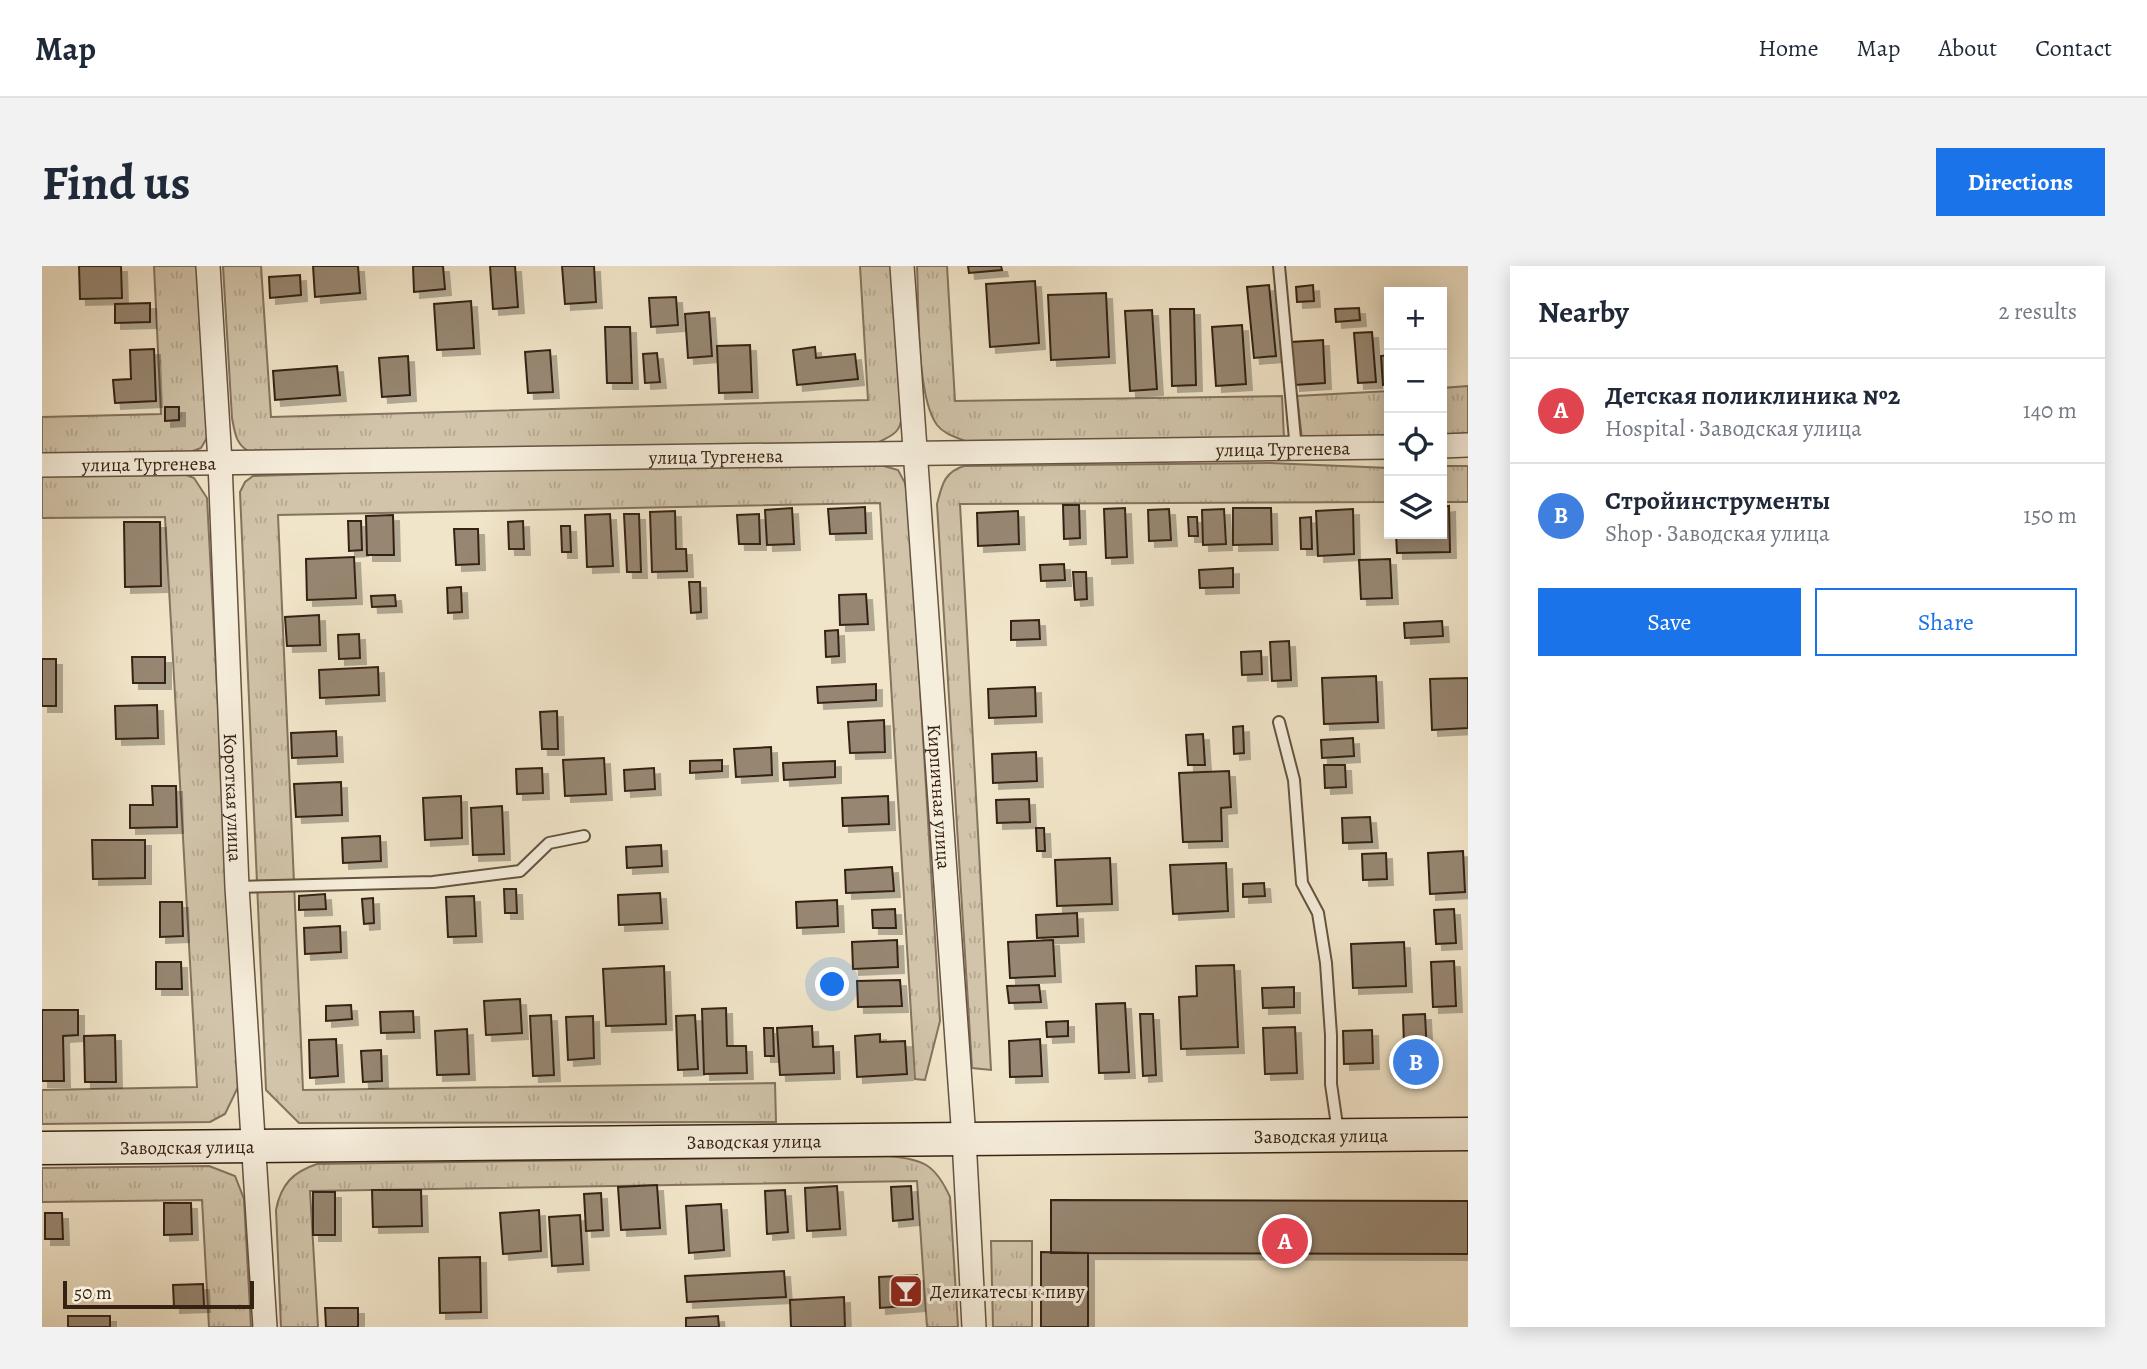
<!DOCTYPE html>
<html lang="en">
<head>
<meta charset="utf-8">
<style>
  body { margin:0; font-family:Alegreya,serif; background:#f2f2f3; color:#1f2937 }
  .controls { position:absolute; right:21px; top:21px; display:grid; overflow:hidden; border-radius:0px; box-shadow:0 4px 18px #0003 }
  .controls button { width:63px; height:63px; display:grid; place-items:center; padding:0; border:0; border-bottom:2px solid #e0e1e3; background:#fff; color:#1f2937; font:35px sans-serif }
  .scale { position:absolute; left:21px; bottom:18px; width:191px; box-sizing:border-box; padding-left:7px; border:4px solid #362213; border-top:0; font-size:19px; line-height:24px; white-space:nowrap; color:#362213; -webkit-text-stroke:5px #f6eedc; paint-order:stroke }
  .you { position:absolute; left:791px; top:719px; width:24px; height:24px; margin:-18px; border:5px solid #fff; border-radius:50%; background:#1a73e8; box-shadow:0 0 0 10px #1a73e833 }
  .badge { display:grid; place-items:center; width:46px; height:46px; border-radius:50%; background:#1a73e8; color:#fff; font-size:23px; font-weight:700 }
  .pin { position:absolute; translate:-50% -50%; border:4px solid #fff; box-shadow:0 2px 7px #0006 }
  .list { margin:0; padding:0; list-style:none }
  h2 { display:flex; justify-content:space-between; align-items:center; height:91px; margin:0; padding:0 28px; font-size:30px }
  h2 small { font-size:23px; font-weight:400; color:#747a83 }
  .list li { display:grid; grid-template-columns:46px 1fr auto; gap:21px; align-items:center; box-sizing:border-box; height:105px; padding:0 28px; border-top:2px solid #e0e1e3 }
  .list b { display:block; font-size:26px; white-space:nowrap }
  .list p { margin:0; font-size:23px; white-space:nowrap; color:#747a83 }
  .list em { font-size:23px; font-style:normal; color:#747a83 }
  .actions { display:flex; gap:14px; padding:21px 28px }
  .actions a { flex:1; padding:16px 0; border:2px solid #1a73e8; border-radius:0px; text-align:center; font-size:24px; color:#1a73e8 }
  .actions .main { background:#1a73e8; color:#fff }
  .icon { flex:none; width:38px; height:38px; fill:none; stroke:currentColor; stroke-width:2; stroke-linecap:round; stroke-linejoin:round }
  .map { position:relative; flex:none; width:1426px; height:1061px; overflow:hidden; border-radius:0px }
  header { display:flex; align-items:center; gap:42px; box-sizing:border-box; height:98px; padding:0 35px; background:#fff; border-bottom:2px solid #e0e1e3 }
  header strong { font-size:33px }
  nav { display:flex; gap:38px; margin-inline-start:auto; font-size:24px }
  .intro { display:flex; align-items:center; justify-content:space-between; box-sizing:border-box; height:168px; padding:0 42px }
  h1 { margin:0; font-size:49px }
  .button { padding:18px 32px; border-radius:0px; background:#1a73e8; color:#fff; font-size:24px; font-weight:700 }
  main { display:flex; gap:42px; padding:0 42px }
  aside { flex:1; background:#fff; border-radius:0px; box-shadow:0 4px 18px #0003 }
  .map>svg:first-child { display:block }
  .grass { fill:url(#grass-tufts); stroke:#84735e; stroke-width:2 }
  .building { fill:#978772; stroke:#362213; stroke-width:2; filter:url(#shadow) }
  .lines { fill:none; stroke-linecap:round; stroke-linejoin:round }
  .service-casing { stroke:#655340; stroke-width:14 }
  .minor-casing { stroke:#655340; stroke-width:26 }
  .secondary-casing { stroke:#362213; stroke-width:35 }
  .service { stroke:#f6eedc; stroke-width:10 }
  .minor { stroke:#f6eedc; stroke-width:23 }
  .secondary { stroke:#f6eedc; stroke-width:32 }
  .labels { text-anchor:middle; stroke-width:6; stroke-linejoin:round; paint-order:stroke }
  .street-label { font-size:19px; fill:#362213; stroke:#f6eedc }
  .poi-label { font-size:19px; fill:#362213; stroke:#f6eedc; text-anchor:start }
</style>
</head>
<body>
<header>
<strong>Map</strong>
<nav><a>Home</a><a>Map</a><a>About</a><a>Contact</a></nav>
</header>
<div class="intro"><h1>Find us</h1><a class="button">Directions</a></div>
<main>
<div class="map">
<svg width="1426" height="1061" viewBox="0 0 1426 1061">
  <defs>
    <pattern id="grass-tufts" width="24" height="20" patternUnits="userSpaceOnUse" patternTransform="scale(1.75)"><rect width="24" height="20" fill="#d1c4aa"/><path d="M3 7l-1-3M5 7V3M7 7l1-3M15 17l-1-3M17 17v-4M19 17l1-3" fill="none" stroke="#b4a891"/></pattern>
    <filter id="shadow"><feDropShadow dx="6" dy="6" stdDeviation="0" flood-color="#0004"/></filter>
  </defs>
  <rect width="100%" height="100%" fill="#f1e5c9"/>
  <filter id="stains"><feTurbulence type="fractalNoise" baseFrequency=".00286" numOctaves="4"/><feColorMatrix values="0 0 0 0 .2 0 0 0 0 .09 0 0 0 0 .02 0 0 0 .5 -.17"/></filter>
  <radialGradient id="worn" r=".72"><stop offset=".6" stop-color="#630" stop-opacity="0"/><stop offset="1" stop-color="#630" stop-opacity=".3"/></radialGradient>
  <!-- grass -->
  <path class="grass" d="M112 0H156L166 170 159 182 143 188 0 189V151L119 148Z
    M181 0H219L229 151 826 134 818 0H850C852 31 866 136 858 159 855 168 845 172 837 176L210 187C194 180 193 168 190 152Z
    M875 0H905L913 135 1240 130 1242 172 923 175C913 171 902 168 895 159 874 131 877 38 875 0Z
    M1426 120V168L1400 169V122Z
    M1347 125V170L1260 173 1255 130Z
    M1228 197 1347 202V236L918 238 949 804 930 802 895 238C900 219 902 206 922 200Z
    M835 198 856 204 863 217 867 236 898 755 883 814 873 813 838 237 236 249 261 824 733 817 734 856 257 857 224 824 198 226 203 216 211 210 514 200Z
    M1400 200H1426V236H1400Z
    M142 208 152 212 165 232 196 821 183 848 168 856 0 858V824L155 821 123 251 0 252V210Z
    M846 890C881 893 893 898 908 931L916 1061H885L875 915 268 925 276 1061H239L234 944C239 918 251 906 275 898Z
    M167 900 193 910 202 933 209 1061H167L160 934 0 936V902Z
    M949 975H990V1061H951Z"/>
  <!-- building -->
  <path class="building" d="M37 0H79L80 32 38 33Z
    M271 0H316L318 27 273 31Z
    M371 0H401L403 23 372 26Z
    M448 0H473L476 41 451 43Z
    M520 0H552L554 36 523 38Z
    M926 0H959L960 4 927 7Z
    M258 9 259 29 228 32 227 11Z
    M993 15 997 77 948 81 944 18Z
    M1227 19 1234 90 1212 92 1205 21Z
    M1271 19 1272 35 1255 36 1254 21Z
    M1064 27 1067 91 1009 94 1006 29Z
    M634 31 636 59 609 61 607 32Z
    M429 35 432 82 395 84 392 38Z
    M108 37V56L73 57V38Z
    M1317 42 1318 54 1294 56 1293 43Z
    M1128 43H1152L1154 119 1130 120Z
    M1110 44 1115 123 1088 125 1083 45Z
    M667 46 670 90 646 92 643 48Z
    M1200 59 1204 118 1174 120 1170 61Z
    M563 61H588L590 117H565Z
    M1330 66 1334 116 1316 117 1312 67Z
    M1281 74 1283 117 1252 119 1249 76Z
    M708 79 710 126 677 127 675 80Z
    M773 81 774 92 813 88 816 113 755 119 751 84Z
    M112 83 114 135 73 137 71 114 89 113 88 84Z
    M508 84 511 126 486 127 483 86Z
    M615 87 618 116 603 117 601 88Z
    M1347 89V118L1341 119 1339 90Z
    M366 90 368 129 340 131 337 92Z
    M295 100 298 129 233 134 231 105Z
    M123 141H137V154L123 155Z
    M1021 239H1037L1038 272 1022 273Z
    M1407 240 1408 286 1355 287 1354 268H1400V241Z
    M823 241 824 267 788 268 786 243Z
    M750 242 752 278 725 279 723 244Z
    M1083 242 1085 291 1064 292 1062 243Z
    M1191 242H1229L1230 278 1191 279Z
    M1127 243 1129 274 1107 275 1106 244Z
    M1182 243 1184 278 1161 279 1160 244Z
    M1311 243 1312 288 1276 290 1274 245Z
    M633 245 634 283H644L645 305 610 306 608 246Z
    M976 245 977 278 936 280 935 247Z
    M568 248 571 300 545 301 543 249Z
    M582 248H597L599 306H585Z
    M717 248 718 278H697L695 249Z
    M351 249 352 289H325L324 250Z
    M1146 251H1155L1156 270H1147Z
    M1269 251 1270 283H1259L1258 252Z
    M306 255H319L320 284 307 285Z
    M481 255 482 283H467L466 256Z
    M82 256H118L119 320 83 321Z
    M519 260H528L529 286H520Z
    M412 263H436L437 298 414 299Z
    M312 291 314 332 265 334 264 293Z
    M1348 293 1350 332 1319 333 1317 294Z
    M1022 298 1023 314 999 315 998 299Z
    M1191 302V321L1158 322 1157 304Z
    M1031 306H1044L1045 333 1033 334Z
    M647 316H658L659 346 649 347Z
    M419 321 420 346 406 347 405 322Z
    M824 328 826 358 798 359 797 329Z
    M353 329 354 340 330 341 329 330Z
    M277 349 278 379 245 380 243 351Z
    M997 354 998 373 969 374V355Z
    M1400 355 1401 370 1363 372 1362 357Z
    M796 364 797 390 784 391 783 365Z
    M317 368 318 392 297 393 296 369Z
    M1247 375 1249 414 1230 415 1228 376Z
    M1219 385 1220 408 1200 409 1199 386Z
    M90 391H123V417H91Z
    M0 393H14V440H0Z
    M336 401 337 429 278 432 277 404Z
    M1334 410 1336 456 1282 458 1280 412Z
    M1426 412V462L1390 464 1388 413Z
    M834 418V434L776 437 775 421Z
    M993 421 994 450 947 452 946 423Z
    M115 439 116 472 74 473 73 440Z
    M515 445 516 483H500L498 446Z
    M842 454 843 486 808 487 806 456Z
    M1201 460 1202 487 1192 488 1191 461Z
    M294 465 295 490 250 492 249 467Z
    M1161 468 1163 499H1146L1144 469Z
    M1311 472 1312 490 1280 492 1279 474Z
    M729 481 730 509 694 511 692 483Z
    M994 486 995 515 951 517 950 488Z
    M562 492 564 528 523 530 521 494Z
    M680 494V505L648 507V495Z
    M793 495V511L742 514 741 497Z
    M1282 499H1303L1304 521 1283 522Z
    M500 502 501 527 475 528 474 503Z
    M612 502 613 523 583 525 582 504Z
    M1187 505 1189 541 1179 542 1180 575 1141 576 1137 507Z
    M299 516 300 549 254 551 252 518Z
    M110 520H134L135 561 88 562V539H111Z
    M419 530 420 572 383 574 381 532Z
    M846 530 847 558 801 560 800 532Z
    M987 533 988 556 955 557 954 534Z
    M460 540 462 588 431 589 429 542Z
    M1328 551 1330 576 1301 577 1300 552Z
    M994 562H1002L1003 585H995Z
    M338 570 339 595 301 597 300 572Z
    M50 574H103V612L51 613Z
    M619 579 620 600 585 602 584 581Z
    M1421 585 1423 626 1388 628 1386 587Z
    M1344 587 1345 613 1321 614 1320 588Z
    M1068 592 1070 638 1015 640 1013 594Z
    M1184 597 1186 645 1131 648 1128 599Z
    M850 601 852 625 804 627 803 604Z
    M1222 617 1223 630 1201 631V618Z
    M462 623H474L475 647H463Z
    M618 627 620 657 577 659 576 629Z
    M283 628 284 643 257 644V630Z
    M432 630 434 670 406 671 404 631Z
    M331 632 332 657 322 658 320 633Z
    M795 634 796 660 755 662 754 636Z
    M118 636H140L141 670 118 671Z
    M853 643 854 662H831L830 644Z
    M1412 643 1414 677 1394 678 1392 644Z
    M1035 647 1036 670 995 672 994 649Z
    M298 660 299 686 263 688 262 662Z
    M855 674 856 701 811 703 810 676Z
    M1011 674 1013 710 968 712 966 676Z
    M1362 676 1364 720 1311 722 1309 678Z
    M1412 695 1414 740 1391 741 1389 696Z
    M114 696H139L140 723H114Z
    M1192 699 1196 781 1139 783 1137 731 1155 730 1154 700Z
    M622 700 624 758 564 760 561 703Z
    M858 714 860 740 816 741 815 715Z
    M997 719 999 736 967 737 965 720Z
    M1252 721V741L1221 742 1220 722Z
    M478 733 480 767 444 769 442 735Z
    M1083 737 1087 806 1057 807 1054 738Z
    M309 739 310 753 284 755V740Z
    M684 742 685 780H704L705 807 662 808 660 743Z
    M0 744H36V769L21 770 22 815H0Z
    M371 745 372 766 339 767 338 746Z
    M1098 748H1111L1114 809 1101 810Z
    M1383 748 1386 808 1363 809 1361 749Z
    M509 749 512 809 491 810 488 750Z
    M653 749 656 803 636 804 634 750Z
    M551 750 552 792 526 794 524 751Z
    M1026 755V770L1005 771 1004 756Z
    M770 760 771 781 791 780 792 807 738 809 735 762Z
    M1253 761 1255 807 1223 808 1221 762Z
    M722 762H731L732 790H723Z
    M425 763 427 808 395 809 393 765Z
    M1330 764 1331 797 1302 798 1301 765Z
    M838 768V776L863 775 865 808 815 811 813 770Z
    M73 769 74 816H43L42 770Z
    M294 773 296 810 268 812 267 774Z
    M998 773 1000 810 968 811 967 775Z
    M339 784 340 815 321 816 319 785Z
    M615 919 618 962 579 964 576 921Z
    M795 920 798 963 765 965 763 922Z
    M869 920 871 953 851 955 849 921Z
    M330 924H379L380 960 331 961Z
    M743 924 746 966 725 968 723 925Z
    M271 926H293V969H271Z
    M559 927 561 964 544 965 542 928Z
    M1009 934 1426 935V988L1009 987Z
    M122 937H149L150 968 122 969Z
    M679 938 682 984 647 987 644 940Z
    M497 944 499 985 461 988 458 947Z
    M3 947H20L21 973H3Z
    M538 949 541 998 510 1000 507 951Z
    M999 986 1046 987V1061H999Z
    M438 991 439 1046 398 1047 397 992Z
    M742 1005 744 1031 645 1036 643 1010Z
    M875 1009 877 1039 838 1042 837 1011Z
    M161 1018 162 1040 132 1041 131 1019Z
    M802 1031 803 1061H749L748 1034Z
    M283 1042H316V1061H284Z
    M26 1050H68V1061H26Z
    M676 1050 677 1061H644V1052Z"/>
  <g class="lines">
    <!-- service casing -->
    <g class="service-casing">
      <path id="service" d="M1237 0 1254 184
        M1237 456 1252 514 1260 617 1276 647 1284 697 1289 769V818L1296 866
        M195 621 391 616 478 605 507 577 542 570"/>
    </g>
    <!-- minor casing -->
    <g class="minor-casing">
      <g id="minor">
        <path id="s1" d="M166 0 178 196 195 621 223 1061"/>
        <path id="s2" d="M860 0 922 873 932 1061"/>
        <path d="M1400 180 1426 179"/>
        <path id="s3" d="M0 199 1347 181"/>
      </g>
    </g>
    <!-- secondary casing -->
    <g class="secondary-casing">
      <g id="secondary">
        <path id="s4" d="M0 882 1426 868"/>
      </g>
    </g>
    <!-- service -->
    <use href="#service" class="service"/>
    <!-- minor -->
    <use href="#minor" class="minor"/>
    <!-- secondary -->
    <use href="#secondary" class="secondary"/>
  </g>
  <!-- icons -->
  <defs>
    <g id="bar-square" transform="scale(1.75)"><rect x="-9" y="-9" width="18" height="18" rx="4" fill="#8f2418" stroke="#f6eedc"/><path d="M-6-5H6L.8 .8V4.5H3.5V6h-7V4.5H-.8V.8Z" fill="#fff"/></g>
  </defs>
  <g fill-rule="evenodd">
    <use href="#bar-square" x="864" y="1025"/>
  </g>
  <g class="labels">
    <!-- street labels -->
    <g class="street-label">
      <text dy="7" stroke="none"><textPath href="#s3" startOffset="1241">улица Тургенева</textPath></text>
      <text dy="7" stroke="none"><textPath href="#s3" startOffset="674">улица Тургенева</textPath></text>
      <text dy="7" stroke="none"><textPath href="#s3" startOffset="107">улица Тургенева</textPath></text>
      <text dy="7" stroke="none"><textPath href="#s2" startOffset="532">Кирпичная улица</textPath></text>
      <text dy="7" stroke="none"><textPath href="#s1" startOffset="532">Короткая улица</textPath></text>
      <text dy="7" stroke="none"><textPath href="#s4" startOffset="1279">Заводская улица</textPath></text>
      <text dy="7" stroke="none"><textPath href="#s4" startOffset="712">Заводская улица</textPath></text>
      <text dy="7" stroke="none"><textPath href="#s4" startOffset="145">Заводская улица</textPath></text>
    </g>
    <!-- poi labels -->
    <g class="poi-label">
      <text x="888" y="1032">Деликатесы к пиву</text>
    </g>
  </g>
  <rect width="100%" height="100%" filter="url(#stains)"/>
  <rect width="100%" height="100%" fill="url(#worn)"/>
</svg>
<div class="controls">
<button>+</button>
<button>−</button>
<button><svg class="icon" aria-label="locate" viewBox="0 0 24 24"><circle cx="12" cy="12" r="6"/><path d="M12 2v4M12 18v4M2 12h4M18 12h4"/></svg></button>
<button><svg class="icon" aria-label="layers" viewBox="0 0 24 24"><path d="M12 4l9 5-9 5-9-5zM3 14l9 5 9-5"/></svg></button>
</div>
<div class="scale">50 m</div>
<div class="you"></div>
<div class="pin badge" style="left:1243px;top:975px;background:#e0444e">A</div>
<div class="pin badge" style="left:1374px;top:796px;background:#3f7fe0">B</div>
</div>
<aside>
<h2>Nearby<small>2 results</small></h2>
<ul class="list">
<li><span class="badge" style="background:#e0444e">A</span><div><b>Детская поликлиника №2</b><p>Hospital · Заводская улица</p></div><em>140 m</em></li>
<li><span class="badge" style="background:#3f7fe0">B</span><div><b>Стройинструменты</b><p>Shop · Заводская улица</p></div><em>150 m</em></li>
</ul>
<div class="actions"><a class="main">Save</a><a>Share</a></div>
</aside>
</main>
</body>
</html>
